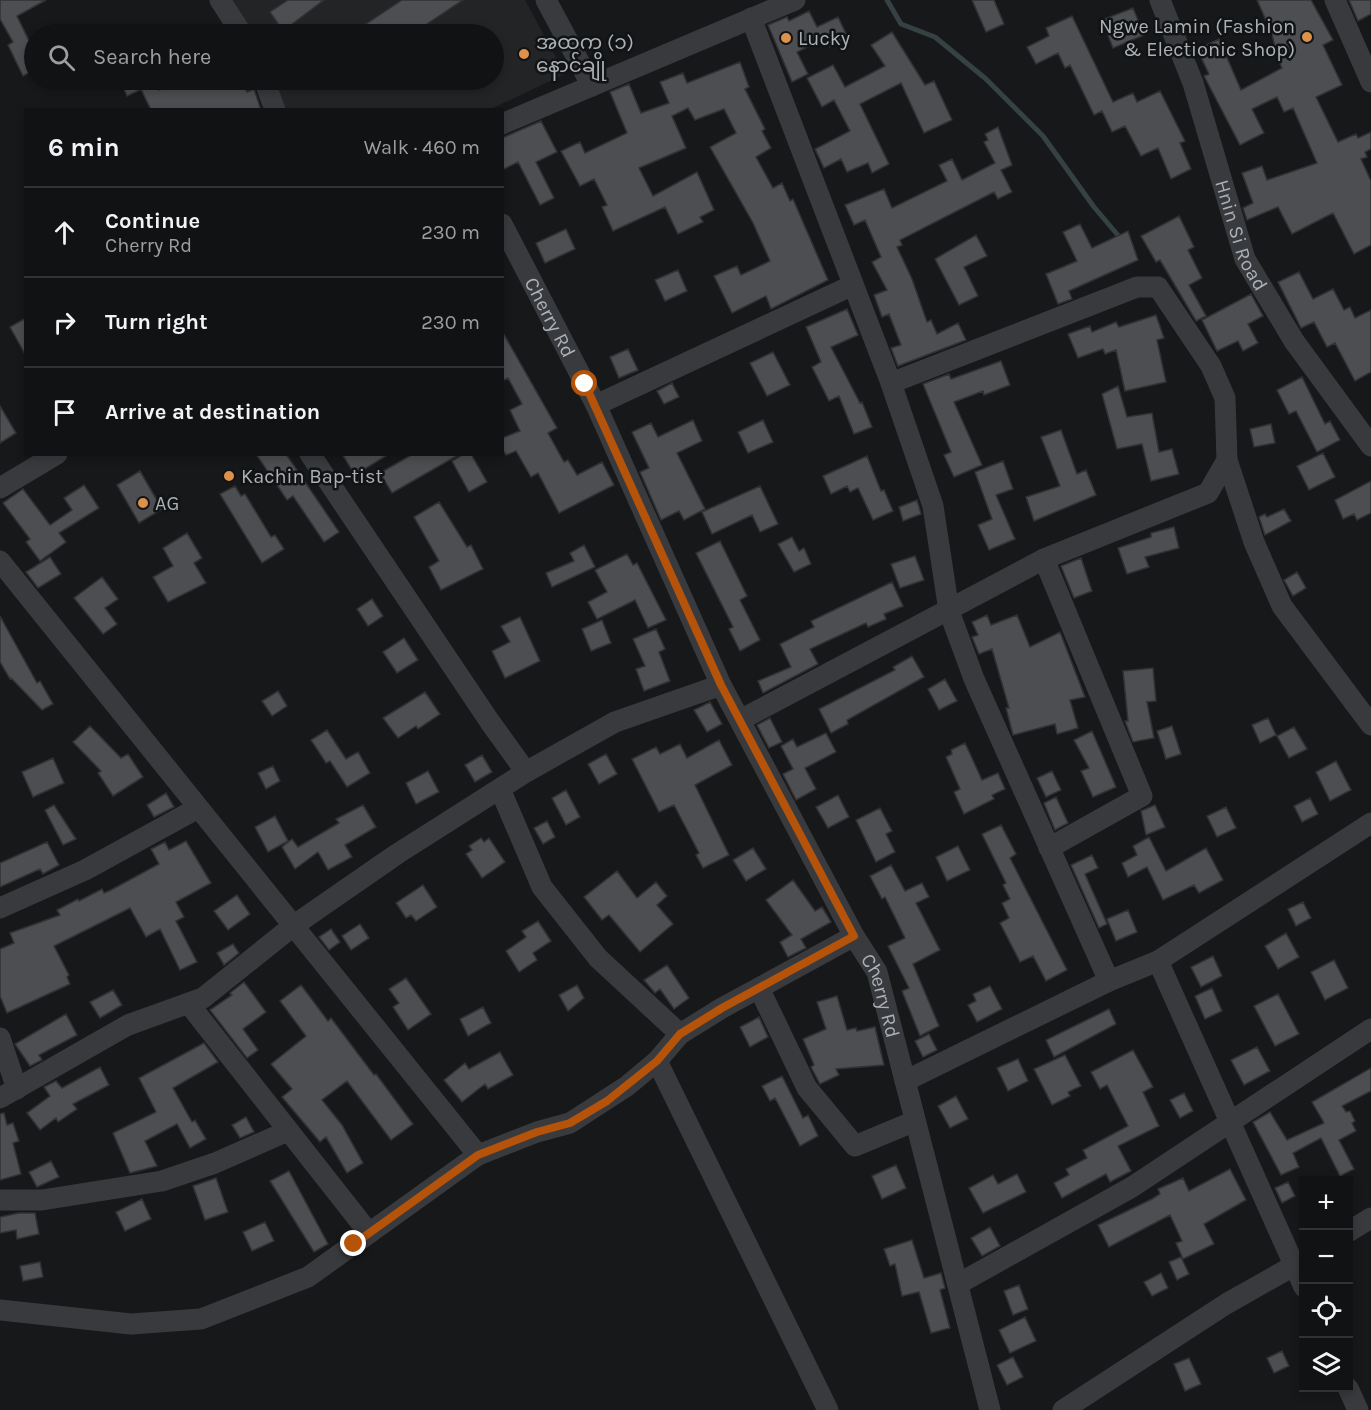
<!DOCTYPE html>
<html lang="en">
<head>
<meta charset="utf-8">
<style>
  body { margin:0; font-family:Karla,"Noto Sans Myanmar",sans-serif; background:#1e2021; color:#f1f3f6 }
  .controls { position:absolute; right:18px; bottom:18px; display:grid; overflow:hidden; border-radius:0px; box-shadow:0 3px 9px #0003 }
  .controls button { width:54px; height:54px; display:grid; place-items:center; padding:0; border:0; border-bottom:2px solid #303233; background:#111213; color:#f1f3f6; font:30px sans-serif }
  .stop { position:absolute; width:18px; height:18px; margin:-14px; border:4px solid #b45309; border-radius:50%; background:#fff }
  .stop.end { background:#b45309; border-color:#fff; box-shadow:0 2px 6px #0008 }
  .list { margin:0; padding:0; list-style:none }
  h2 { display:flex; justify-content:space-between; align-items:center; height:78px; margin:0; padding:0 24px; font-size:26px }
  h2 small { font-size:20px; font-weight:400; color:#9c9ea0 }
  .list li { display:grid; grid-template-columns:39px 1fr auto; gap:18px; align-items:center; box-sizing:border-box; height:90px; padding:0 24px; border-top:2px solid #303233 }
  .list b { display:block; font-size:22px; white-space:nowrap }
  .list p { margin:0; font-size:20px; white-space:nowrap; color:#9c9ea0 }
  .list em { font-size:20px; font-style:normal; color:#9c9ea0 }
  .icon { flex:none; width:33px; height:33px; fill:none; stroke:currentColor; stroke-width:2; stroke-linecap:round; stroke-linejoin:round }
  .map { position:relative; flex:none; width:1371px; height:1410px; overflow:hidden }
  .search { position:absolute; background:#111213; box-shadow:0 3px 9px #0003; left:24px; top:24px; width:480px; height:66px; display:flex; align-items:center; gap:15px; box-sizing:border-box; padding:0 21px; border-radius:33px; color:#9c9ea0; font-size:22px }
  .panel { position:absolute; background:#111213; box-shadow:0 3px 9px #0003; left:24px; top:108px; width:480px; height:348px; border-radius:0px }
  .map>svg:first-child { display:block }
  .built { fill:#232426 }
  .lines { fill:none; stroke-linecap:round; stroke-linejoin:round }
  .stream { stroke:#364144; stroke-width:5 }
  .building { fill:#4c4e51; stroke:#323235; stroke-width:1.5 }
  .street { stroke:#393a3e; stroke-width:21 }
  .route { stroke:#b45309; stroke-width:8 }
  .poi-dot { fill:#dd914b; stroke:#121314; stroke-width:2 }
  .labels { text-anchor:middle; stroke-width:5; stroke-linejoin:round; paint-order:stroke }
  .poi-label { font-size:20px; fill:#abb1b7; stroke:#121314; text-anchor:start }
  .street-label { font-size:20px; fill:#abb1b7; stroke:#121314 }
</style>
</head>
<body>
<div class="map">
<svg width="1371" height="1410" viewBox="0 0 1371 1410">
  <rect width="100%" height="100%" fill="#171819"/>
  <!-- built -->
  <path class="built" d="M228 0H525L565 74 491 109H284L273 80H494V34H251Z"/>
  <g class="lines">
    <!-- stream -->
    <path class="stream" d="M887 0 901 24 935 37 986 79 1043 136 1094 207 1122 240"/>
  </g>
  <!-- building -->
  <path class="building" d="M0 0H46L17 16 34 51V70L23 76 8 45 13 42 0 19Z
    M288 0H324L283 31 270 12Z
    M402 0H463L412 34H351Z
    M972 0H994L1004 24 986 32Z
    M1257 0H1311L1333 40 1323 45 1342 85 1316 97 1338 142 1356 134 1358 138 1371 132V149L1365 152 1367 157 1361 159 1371 181V245L1354 254 1333 213 1292 234 1278 207 1247 220 1243 208 1253 203 1242 173 1262 166 1267 180 1317 163 1293 108 1284 112 1277 97 1252 109 1264 133 1240 145 1204 76 1209 74 1197 49 1219 39 1241 90 1282 68 1272 48 1275 47 1272 34Z
    M1349 0H1371V14L1358 21Z
    M1133 8 1144 35 1113 48 1102 20Z
    M809 11 817 27 838 17 848 38 830 47 826 38 797 52 808 74 792 82 768 25 787 17 789 21Z
    M1072 16 1113 102 1133 93 1137 102 1160 91 1185 141 1180 143 1191 169 1171 179 1158 148 1141 156 1125 126 1112 132 1102 111 1094 115 1070 65 1065 68 1058 53 1036 64 1027 47 1049 36 1046 28Z
    M892 32 925 85 934 81 952 120 924 133 901 83 860 104 889 164 872 173 868 163 847 172 841 159 824 168 815 149 850 131 834 100 822 107 807 78 833 65 845 87 885 66 871 45Z
    M740 62 749 87 745 89 765 129 762 131 771 148 756 157 773 188 782 183 790 201 793 199 828 280 771 309 766 296 732 313 714 276 737 266 741 275 770 261 753 223 710 147 736 133 724 109 695 120 688 108 672 116 686 148 639 168 653 196 697 172 714 210 700 217 703 222 678 234 665 207 613 231 602 207 607 205 594 179 580 186 561 151 580 142 585 153 627 133 610 92 629 84 641 113 669 103 660 82 683 73 687 83Z
    M120 80H135L140 90 127 96Z
    M153 80 159 90 178 80H242L247 92 254 89 261 110H151L140 87Z
    M541 121 557 152 536 162 554 198 540 205 518 162 502 170V138Z
    M998 127 1012 165 1001 170 1012 192 998 199 994 192 900 240 902 245 897 247 912 279 927 322 931 320 937 334 958 323 966 340 898 366 891 348 901 345 889 314 882 317 874 295 887 290 872 262 881 257 865 220 854 225 845 205 884 189 892 208 947 181 939 165 952 159 962 180 995 163 984 142 988 140 985 134Z
    M1179 216 1194 247 1188 250 1202 278 1189 285 1206 316 1196 321 1160 260 1156 262 1141 236Z
    M1080 224 1092 248 1128 231 1138 260 1069 291 1072 299 1058 304 1046 274 1077 261 1063 232Z
    M566 229 575 249 545 263 536 243Z
    M976 235 987 256 964 267 978 296 959 305 935 259Z
    M678 270 687 291 665 301 655 280Z
    M1299 272 1313 299 1333 289 1344 310 1350 307 1355 318 1371 310V372L1355 381 1335 343 1327 347 1314 322 1301 328 1278 282Z
    M1251 294 1263 316 1248 324 1258 343 1243 351 1238 341 1217 351 1202 320Z
    M847 309 858 335 831 347 860 403 862 402 872 427 854 434 839 396 829 401 812 367 821 362 806 327Z
    M1156 315 1164 338 1157 340 1166 382 1125 391 1116 350 1105 354 1103 349 1078 358 1068 334 1090 326 1092 332 1116 322 1119 327Z
    M26 318V356L10 327Z
    M502 331 557 428 548 433 564 462 568 460 577 475 602 462 614 485 559 513 538 473 531 477 516 451 506 455 502 448V438L520 431 510 410 522 404 508 378 502 381Z
    M628 349 638 370 619 378 610 357Z
    M773 352 790 385 767 396 750 363Z
    M1001 361 1010 385 984 395 983 391 954 402 982 465 954 477 944 455 951 452 923 384 949 374 951 379Z
    M1302 377 1325 424 1330 421 1340 440 1317 452 1296 411 1289 414 1277 390Z
    M672 383 679 397 664 404 657 391Z
    M1118 386 1127 417 1152 413 1159 452 1172 449 1179 474 1151 481 1142 444 1117 449 1102 394Z
    M0 406 16 433 0 443Z
    M693 420 702 441 677 453 705 509 684 520 679 511 661 520 640 472 649 468 632 432 651 423 658 437Z
    M763 420 773 442 748 453 738 432Z
    M1271 424 1275 443 1254 447 1250 429Z
    M1061 430 1077 474 1086 470 1096 495 1034 521 1026 497 1060 486 1041 437Z
    M1323 453 1335 477 1309 490 1297 466Z
    M256 454H286L339 532 324 542 293 496 287 500Z
    M342 454H389L355 475Z
    M413 454H460L392 493 380 473Z
    M464 454H471L487 482 469 492 452 461Z
    M867 456 881 491 884 490 893 511 873 520 858 488 850 492 847 486 831 494 823 476Z
    M1003 461 1013 489 996 495 1015 539 989 550 978 525 992 519 975 472Z
    M140 471 162 509 139 523 117 485Z
    M1371 481V513L1357 520 1354 514 1343 519 1335 500Z
    M84 485 99 508 59 533 66 542 40 561 26 542 30 539 3 503 23 489 50 525 72 510 64 498Z
    M235 486 241 496 245 494 271 537 275 535 284 549 262 563 220 494Z
    M760 486 778 524 760 532 752 515 712 534 702 512Z
    M917 500 921 514 903 521 899 507Z
    M439 502 467 547 471 545 483 569 441 590 429 567 439 561 414 517Z
    M1284 509 1291 521 1265 535 1259 517 1265 514 1267 517Z
    M1174 527 1179 548 1145 557 1149 567 1127 574 1118 548 1151 537V533Z
    M187 533 202 558 194 563 206 583 168 602 153 577 173 566 163 548Z
    M792 537 799 551 804 548 811 564 794 572 778 544Z
    M720 541 747 596 740 600 760 640 740 651 729 629 733 627 696 553Z
    M584 545 595 567 552 587 546 573 574 561 570 553Z
    M627 554 633 565 637 563 666 620 648 628 635 600 597 619 588 602 607 592 595 570Z
    M915 556 924 580 900 588 891 564Z
    M50 557 61 574 38 588 26 572Z
    M1081 558 1092 591 1074 598 1061 566Z
    M1297 572 1306 588 1293 596 1284 580Z
    M102 577 118 599 105 608 117 624 103 634 74 598Z
    M892 582 903 606 884 614 886 619 868 627 866 623 810 649 818 664 763 693 758 681 791 667 780 644 814 627 811 621Z
    M372 599 383 616 368 626 357 609Z
    M987 615 991 625 1017 615 1030 647 1060 632 1085 697 1070 700 1078 728 1057 734 1055 724 1013 735 1006 708H1009L992 649 979 654 972 637 978 635 972 622Z
    M0 616 37 683 40 681 53 704 42 710 11 678 10 679 0 662Z
    M520 617 540 661 505 678 492 651 510 642 501 626Z
    M602 620 611 643 591 651 582 629Z
    M656 629 665 649 659 652 670 681 644 691 636 669 645 666 633 639Z
    M404 638 418 660 397 673 383 652Z
    M912 656 924 677 847 720 848 724 831 733 819 709 895 670 893 667Z
    M1153 668 1156 701 1147 702 1154 738 1133 742 1125 721H1128L1123 671Z
    M945 679 957 701 939 710 928 689Z
    M278 691 287 706 272 716 262 701Z
    M425 692 440 714 418 729 416 726 398 738 383 718Z
    M710 702 722 724 707 732 694 710Z
    M770 718 782 742 769 748 757 725Z
    M1268 718 1276 735 1260 743 1252 725Z
    M90 726 121 758 128 754 143 777 113 796 98 773 101 771 73 742Z
    M1172 726 1181 754 1166 759 1157 731Z
    M1294 727 1307 749 1289 758 1277 736Z
    M327 730 346 759 358 752 370 773 347 787 330 761 326 763 311 740Z
    M1092 731 1116 787 1093 797 1081 771 1089 768 1074 740Z
    M826 733 836 752 805 768 816 789 796 800 783 774 793 769 781 746 793 739 797 747Z
    M719 740 732 765 695 785 729 855 703 868 696 855 699 853 674 805 659 812 632 759 656 747 660 754 680 744 687 758Z
    M965 743 982 780 998 773 1005 789 992 795 994 799 964 814 954 792 960 789 946 757 952 754 951 750Z
    M606 754 617 774 599 784 588 764Z
    M482 755 492 772 475 782 465 765Z
    M53 758 64 783 33 797 22 772Z
    M1336 761 1351 790 1330 801 1316 772Z
    M273 766 280 781 266 789 258 773Z
    M428 771 439 792 416 804 406 783Z
    M1052 771 1061 790 1046 797 1037 778Z
    M566 790 580 817 566 825 552 798Z
    M166 793 174 807 154 817 147 805Z
    M838 795 849 817 828 828 816 807Z
    M1056 797 1068 823 1055 830 1044 803Z
    M1310 798 1318 814 1302 822 1294 806Z
    M54 805 76 839 63 845 45 810Z
    M363 805 376 827 345 845 352 857 328 870 318 852 295 869 282 847 292 839 298 847 339 823 336 819Z
    M1155 805 1165 827 1146 835 1141 811Z
    M1226 807 1236 828 1217 837 1207 816Z
    M880 808 892 831 886 834 895 852 876 862 856 820Z
    M275 816 288 841 268 852 255 827Z
    M547 821 555 837 543 844 534 828Z
    M1001 825 1016 854 1010 858 1067 970 1046 981 1033 956 1020 962 1000 923 1009 918 1002 903 1010 899 1003 885 1006 883 982 834Z
    M1149 837 1166 871 1206 848 1223 880 1199 893 1194 885 1163 900 1147 867 1128 877 1122 863 1137 855 1133 846Z
    M481 838 484 842 489 838 505 862 482 878 466 854 472 850 469 846Z
    M186 841 211 883 176 902 184 917 176 921 197 962 180 970 160 929 146 937 130 908 54 946 69 975 67 977 70 984 7 1013 0 996V949L14 943 10 933 60 915 57 910 78 899 79 901 102 889 104 893 111 890 159 864 151 849 165 842 169 850Z
    M47 842 59 865 43 874 40 869 0 887V863Z
    M958 846 970 870 947 881 936 857Z
    M753 848 766 869 746 881 733 860Z
    M1092 855 1098 868 1085 874 1107 924 1099 928 1071 865Z
    M891 865 905 891 922 883 929 897 916 903 940 950 913 964 939 1026 920 1036 902 991 909 988 888 946 905 938 885 897 882 899 870 876Z
    M617 871 637 898 656 882 667 896 657 905 673 924 640 952 609 915 602 920 584 897Z
    M793 880 815 911 822 907 831 922 801 939 806 948 788 957 780 942 792 935 766 900Z
    M423 885 437 907 416 921 411 915 406 918 396 903Z
    M237 895 250 914 228 930 214 911Z
    M1303 902 1311 918 1296 926 1288 909Z
    M1128 910 1137 932 1116 941 1107 919Z
    M538 921 551 941 533 953 537 960 519 972 506 951 526 937 522 931Z
    M360 924 369 938 351 950 342 936Z
    M331 929 340 942 329 950 319 937Z
    M1286 933 1299 957 1278 969 1265 946Z
    M233 944 239 953 224 965 217 953Z
    M1213 956 1222 976 1201 987 1191 967Z
    M1334 960 1348 988 1325 1000 1311 972Z
    M667 965 689 998 674 1009 660 989 655 993 644 980Z
    M406 978 431 1014 408 1030 393 1007 399 1003 389 989Z
    M244 982 266 1012 243 1029 258 1050 247 1058 210 1010 232 995 230 993Z
    M301 985 328 1021 331 1018 374 1075 376 1074 413 1124 391 1140 347 1081 322 1100 342 1125 363 1163 347 1173 326 1137 320 1142 282 1097 292 1089 271 1064 306 1036 280 1001Z
    M577 985 584 998 568 1011 559 995Z
    M990 986 1002 1009 977 1022 968 1005 976 1001 973 994Z
    M1212 988 1222 1011 1205 1019 1195 996Z
    M113 990 122 1005 100 1018 90 1002Z
    M1278 994 1299 1034 1275 1046 1254 1006Z
    M837 996 847 1030 856 1028 857 1031 875 1027 884 1065 836 1069 839 1075 820 1084 811 1067 814 1065 803 1039 826 1029 817 1002Z
    M483 1007 491 1023 468 1036 460 1019Z
    M1109 1009 1116 1024 1054 1057 1046 1040Z
    M66 1014 77 1035 39 1055 42 1060 30 1066 15 1044Z
    M759 1017 768 1037 750 1047 740 1027Z
    M929 1034 937 1050 923 1057 915 1041Z
    M204 1043 218 1062 173 1088 192 1122 195 1120 206 1139 190 1148 177 1124 145 1141 157 1166 130 1173 113 1133 156 1112 139 1078Z
    M1257 1047 1270 1071 1244 1085 1231 1060Z
    M1133 1050 1153 1087 1143 1092 1159 1126 1118 1146 1131 1171 1110 1182 1106 1174 1062 1198 1054 1183 1069 1175 1066 1169 1087 1158 1083 1150 1128 1126 1107 1085 1100 1089 1091 1072Z
    M500 1052 513 1075 488 1089 485 1084 462 1102 444 1080 465 1063 469 1069Z
    M1065 1055 1081 1086 1068 1092 1070 1096 1052 1105 1034 1069Z
    M1018 1059 1028 1081 1008 1091 997 1068Z
    M100 1067 109 1085 73 1104 77 1109 58 1122 56 1118 40 1130 27 1113 50 1096 44 1087 56 1081 62 1088Z
    M1371 1068V1091L1342 1106 1346 1112 1350 1111 1355 1121 1352 1123 1356 1131 1339 1140 1354 1169 1340 1176 1321 1138 1293 1153 1299 1167 1281 1175 1253 1122 1270 1112 1287 1140 1324 1123 1312 1102Z
    M782 1076 803 1118 808 1115 818 1136 800 1146 775 1098 770 1101 762 1086Z
    M1184 1093 1193 1111 1180 1118 1170 1100Z
    M956 1096 968 1119 950 1128 938 1106Z
    M4 1113 7 1125 13 1123 19 1141 13 1143 21 1174 0 1180V1114Z
    M246 1117 254 1132 240 1138 232 1125Z
    M51 1161 59 1177 37 1187 29 1172Z
    M896 1165 906 1188 882 1199 872 1176Z
    M1230 1169 1246 1200 1204 1224 1214 1244 1183 1259 1176 1243 1182 1241 1170 1215 1109 1247 1098 1225 1152 1199 1160 1194 1158 1189 1183 1178 1189 1191Z
    M289 1171 328 1244 314 1252 270 1181Z
    M1017 1174 1026 1192 983 1213 969 1188 993 1175 998 1184Z
    M216 1178 228 1212 205 1220 193 1186Z
    M1288 1182 1295 1196 1282 1203 1275 1188Z
    M142 1199 151 1219 125 1231 116 1212Z
    M19 1213H35L39 1234 17 1239 16 1230 0 1233V1217Z
    M265 1222 274 1241 252 1251 243 1232Z
    M990 1227 1000 1246 982 1256 971 1238Z
    M912 1240 924 1278 941 1273 945 1288 940 1290 950 1328 931 1333 919 1292 902 1296 895 1264 890 1266 884 1249Z
    M1181 1257 1189 1274 1177 1280 1169 1262Z
    M40 1262 43 1277 23 1281 20 1266Z
    M1161 1273 1168 1288 1152 1296 1144 1282Z
    M1019 1285 1028 1309 1013 1315 1004 1291Z
    M1025 1317 1036 1341 1010 1353 999 1330Z
    M1282 1351 1289 1366 1274 1373 1267 1358Z
    M1013 1357 1023 1377 1007 1385 997 1365Z
    M1189 1358 1201 1384 1185 1391 1174 1364Z"/>
  <g class="lines">
    <!-- street -->
    <g class="street">
      <path d="M220 0 242 34"/>
      <path d="M546 0 592 86"/>
      <path id="s1" d="M1160 0 1193 83 1245 259 1294 341 1371 446"/>
      <path d="M1335 0 1371 82"/>
      <path d="M751 18 891 383 933 506 949 611 974 679 1109 981"/>
      <path d="M264 80 275 110"/>
      <path d="M502 124 795 0"/>
      <path id="s2" d="M502 224 596 405 721 685 854 936 877 972 990 1410"/>
      <path d="M596 405 853 285"/>
      <path d="M310 454 490 722 526 772"/>
      <path d="M1227 460 1254 542 1282 606 1371 725"/>
      <path d="M0 488 57 454"/>
      <path d="M1044 559 1142 796 1049 848"/>
      <path d="M0 561 478 1155"/>
      <path d="M740 720 1044 559 1208 493 1227 460 1225 398 1211 366 1158 287H1137L891 383"/>
      <path d="M500 789 542 887 598 958 680 1034"/>
      <path d="M0 908 85 870 198 808"/>
      <path d="M1158 961 1304 1287"/>
      <path d="M759 988 807 1088 855 1146 915 1121"/>
      <path d="M189 1004 369 1233"/>
      <path d="M0 1038 17 1089"/>
      <path d="M657 1061 828 1410"/>
      <path d="M905 1081 1109 981 1158 961 1371 823"/>
      <path d="M0 1098 128 1025 203 998 293 926 397 854 526 772 615 722 721 685"/>
      <path d="M0 1200H42L162 1181 215 1163 288 1131"/>
      <path d="M1348 1232 1371 1218"/>
      <path d="M958 1284 1132 1187 1371 1029"/>
      <path d="M0 1310 131 1324 201 1319 308 1277 478 1155 537 1132 570 1123 627 1086 657 1061 680 1034 722 1008 854 936"/>
      <path d="M1348 1388 1358 1410"/>
      <path d="M1063 1410 1226 1304 1304 1260"/>
    </g>
  </g>
  <g class="lines">
    <!-- route -->
    <path class="route" d="M354 1244 478 1155 537 1132 570 1123 607 1101 657 1061 680 1034 722 1008 854 936 721 685 585 384"/>
  </g>
  <!-- markers -->
  <g class="poi-dot">
    <circle cx="1307" cy="37" r="6"/>
    <circle cx="786" cy="38" r="6"/>
    <circle cx="524" cy="54" r="6"/>
    <circle cx="229" cy="476" r="6"/>
    <circle cx="143" cy="503" r="6"/>
  </g>
  <g class="labels">
    <!-- poi labels -->
    <g class="poi-label">
      <text x="1295" y="33" text-anchor="end">Ngwe Lamin (Fashion<tspan x="1295" dy="23">&amp; Electionic Shop)</tspan></text>
      <text x="798" y="45">Lucky</text>
      <text x="536" y="49">အထက (၁)<tspan x="536" dy="23">နောင်ချို</tspan></text>
      <text x="241" y="483">Kachin Bap-tist</text>
      <text x="155" y="510">AG</text>
    </g>
    <!-- street labels -->
    <g class="street-label">
      <text dy="7" stroke="none"><textPath href="#s1" startOffset="249">Hnin Si Road</textPath></text>
      <text dy="7" stroke="none"><textPath href="#s2" startOffset="105">Cherry Rd</textPath></text>
      <text dy="7" stroke="none"><textPath href="#s2" startOffset="861">Cherry Rd</textPath></text>
    </g>
  </g>
</svg>
<div class="controls">
<button>+</button>
<button>−</button>
<button><svg class="icon" aria-label="locate" viewBox="0 0 24 24"><circle cx="12" cy="12" r="6"/><path d="M12 2v4M12 18v4M2 12h4M18 12h4"/></svg></button>
<button><svg class="icon" aria-label="layers" viewBox="0 0 24 24"><path d="M12 4l9 5-9 5-9-5zM3 14l9 5 9-5"/></svg></button>
</div>
<div class="stop" style="left:585px;top:384px"></div>
<div class="stop end" style="left:354px;top:1244px"></div>
<div class="search"><svg class="icon" aria-label="search" viewBox="0 0 24 24"><circle cx="10" cy="10" r="6"/><path d="M15 15l6 6"/></svg>Search here</div>
<section class="panel">
<h2>6 min<small>Walk · 460 m</small></h2>
<ul class="list">
<li><svg class="icon" aria-label="ahead" viewBox="0 0 24 24"><path d="M12 20V5M6 11l6-6 6 6"/></svg><div><b>Continue</b><p>Cherry Rd</p></div><em>230 m</em></li>
<li><svg class="icon" aria-label="right" viewBox="0 0 24 24"><path d="M7 20v-9h11M14 6l5 5-5 5"/></svg><div><b>Turn right</b></div><em>230 m</em></li>
<li><svg class="icon" aria-label="arrive" viewBox="0 0 24 24"><path d="M6 21V4h12l-3 4 3 4H6"/></svg><div><b>Arrive at destination</b></div></li>
</ul>
</section>
</div>
</body>
</html>
